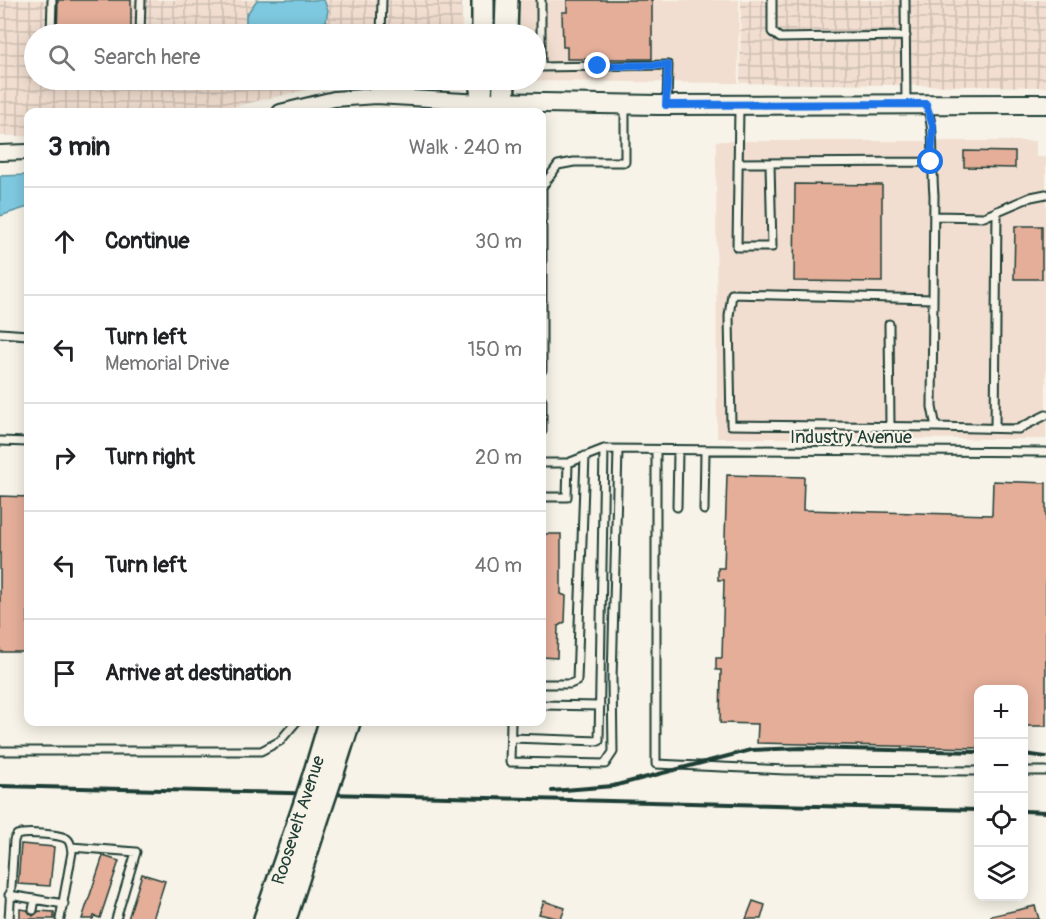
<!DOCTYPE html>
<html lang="en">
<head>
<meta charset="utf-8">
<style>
  body { margin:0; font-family:Pangolin,sans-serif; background:#f2f2f2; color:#202124 }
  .controls { position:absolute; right:18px; bottom:18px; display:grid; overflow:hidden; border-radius:12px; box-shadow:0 3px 15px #0003 }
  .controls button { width:54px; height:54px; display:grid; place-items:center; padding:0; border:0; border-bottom:2px solid #e0e0e0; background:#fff; color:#202124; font:30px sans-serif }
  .stop { position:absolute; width:18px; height:18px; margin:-14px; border:4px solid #1a73e8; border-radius:50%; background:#fff }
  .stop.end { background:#1a73e8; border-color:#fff; box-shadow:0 2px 6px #0008 }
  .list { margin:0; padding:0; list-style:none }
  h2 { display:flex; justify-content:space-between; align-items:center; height:78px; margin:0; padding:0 24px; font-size:26px }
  h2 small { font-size:20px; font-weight:400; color:#757577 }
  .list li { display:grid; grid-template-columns:39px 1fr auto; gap:18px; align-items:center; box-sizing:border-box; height:108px; padding:0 24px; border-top:2px solid #e0e0e0 }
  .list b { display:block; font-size:22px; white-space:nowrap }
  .list p { margin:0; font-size:20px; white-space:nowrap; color:#757577 }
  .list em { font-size:20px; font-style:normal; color:#757577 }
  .icon { flex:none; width:33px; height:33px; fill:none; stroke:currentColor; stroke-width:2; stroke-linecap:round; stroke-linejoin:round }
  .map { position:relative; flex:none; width:1046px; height:919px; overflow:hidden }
  .search { position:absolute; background:#fff; box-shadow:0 3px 15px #0003; left:24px; top:24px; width:522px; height:66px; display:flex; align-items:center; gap:15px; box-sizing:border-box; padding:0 21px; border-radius:33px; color:#757577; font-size:22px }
  .panel { position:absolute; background:#fff; box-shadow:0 3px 15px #0003; left:24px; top:108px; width:522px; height:618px; border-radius:12px }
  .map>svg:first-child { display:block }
  .built { fill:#f1ded0 }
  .industrial { fill:url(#industrial-grid) }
  .water { fill:#7fc9e0; stroke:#59919b; stroke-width:1.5 }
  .building { fill:#e4ae99; stroke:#1f3d34; stroke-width:1.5 }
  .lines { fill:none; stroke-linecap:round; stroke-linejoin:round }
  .lane-casing { stroke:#1f3d34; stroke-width:11 }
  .street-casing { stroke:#1f3d34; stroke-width:18 }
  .secondary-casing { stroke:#1f3d34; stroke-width:22 }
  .primary-casing { stroke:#1f3d34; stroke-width:26 }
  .lane { stroke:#f7f3e8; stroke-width:7 }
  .street { stroke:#f7f3e8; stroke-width:14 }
  .secondary { stroke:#f7f3e8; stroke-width:18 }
  .primary { stroke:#f7f3e8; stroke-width:21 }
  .rail { stroke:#1f3d34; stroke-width:4 }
  .primary-bridge-casing { stroke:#1f3d34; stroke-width:26; stroke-linecap:butt }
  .primary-bridge { stroke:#f7f3e8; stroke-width:21 }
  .route { stroke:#1a73e8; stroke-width:8 }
  .labels { text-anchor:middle; stroke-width:4.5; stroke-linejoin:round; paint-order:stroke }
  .street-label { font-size:18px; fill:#1f3d34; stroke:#f7f3e8 }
</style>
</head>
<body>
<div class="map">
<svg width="1046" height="919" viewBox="0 0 1046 919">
  <defs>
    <pattern id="industrial-grid" width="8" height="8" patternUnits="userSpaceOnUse" patternTransform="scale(1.5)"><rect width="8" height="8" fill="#f1ded0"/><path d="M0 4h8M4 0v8" fill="none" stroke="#cebfb3"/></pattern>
  </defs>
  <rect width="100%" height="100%" fill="#f7f3e8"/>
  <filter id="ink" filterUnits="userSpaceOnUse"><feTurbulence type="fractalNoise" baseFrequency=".0167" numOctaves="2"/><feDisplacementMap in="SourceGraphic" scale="12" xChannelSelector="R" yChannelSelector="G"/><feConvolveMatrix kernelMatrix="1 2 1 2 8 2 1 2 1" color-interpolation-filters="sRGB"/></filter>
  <g filter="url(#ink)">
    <!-- built -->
    <path class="built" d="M520 0H739L738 83 527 81 525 80H536V34H519Z
      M716 141H1036V157H1046V439L717 438Z"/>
    <!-- industrial -->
    <path class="industrial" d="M0 0H462L461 34H34V80H348L210 112H28V136H0Z
      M741 0H1046V87L740 83Z"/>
    <!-- water -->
    <path class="water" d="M257 0H324L328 10 326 21 305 34H246V15Z
      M28 175V207L0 216V176Z"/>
    <!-- building -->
    <path class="building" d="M58 0H131V34H57Z
      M567 0H652V59H567V47H563L562 12H567Z
      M964 151 1015 152V168L964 167Z
      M795 184 882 185V282L794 281Z
      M1015 226H1042V279H1014Z
      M727 475 804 477 803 510 992 515 993 481 1046 483V726H1023V690H978V748L757 743 758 724 720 723 721 670H716V658H722L724 580H718V568H724Z
      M0 496 28 497V652H0Z
      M542 534H561V594L566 596 565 622 558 626 557 658 542 657Z
      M21 844 54 847 50 886 18 884Z
      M103 856 119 861 100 918 94 916 93 919H82Z
      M142 874 165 881 153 919H128Z
      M544 901 565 908 561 919 539 914Z
      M753 901 765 905 761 919H746Z
      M1035 906 1039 919H991V916Z
      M20 909 27 910 33 916 39 911 54 912V919H20Z"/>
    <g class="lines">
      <!-- lane casing -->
      <g class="lane-casing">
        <path id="lane" d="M541 0V67L668 65 667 105
          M772 0V32L780 38 906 36
          M905 0 906 102
          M51 34 52 0
          M140 34 141 0
          M381 34 382 0
          M53 80 62 83 135 80
          M375 80 376 96
          M739 107 737 247H772L770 164
          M927 107C936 135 931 165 934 195L932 407 936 427 1018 429 1046 415
          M739 163 931 162
          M934 216 984 217 1031 197 1046 194
          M542 219V187L558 165 574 162H625V106
          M542 227V340
          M933 299 732 294 729 316 731 425 936 427
          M889 324 890 426
          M0 333 28 335
          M542 370V340
          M542 400V431
          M995 428 997 211
          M0 441 28 442
          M656 451V764L785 770 978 771
          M542 463H568L604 449
          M542 497H567L568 463
          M677 507 678 451
          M704 510 705 451
          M542 684H570L577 681 585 456
          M542 705 600 706
          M511 722 510 762 605 764 613 752 612 679 618 450
          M511 738 599 741 604 449 1046 452
          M0 751H261L280 741 296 722
          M1024 771H1046
          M71 847 136 852 116 919
          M9 895 64 904
          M33 910 35 899
          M9 919 14 840 17 835C25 832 60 834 67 839 71 842 71 847 72 852L60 919"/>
      </g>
      <!-- street casing -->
      <g class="street-casing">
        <path id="street" d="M280 112 334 99 376 96 482 102
          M0 153 28 152"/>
      </g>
      <!-- secondary casing -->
      <g class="secondary-casing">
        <path id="secondary" d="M482 102 658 105 1046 104"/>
      </g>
      <!-- primary casing -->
      <g class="primary-casing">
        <path id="primary" d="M483 34V0
          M506 34 507 0
          M480 112 482 80
          M503 112 504 80
          M315 772 330 722
          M333 772 349 722
          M265 919 303 809
          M285 919 320 811"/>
      </g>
      <!-- lane -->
      <use href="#lane" class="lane"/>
      <!-- street -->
      <use href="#street" class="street"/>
      <!-- secondary -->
      <use href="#secondary" class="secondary"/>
      <!-- primary -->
      <use href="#primary" class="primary"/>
      <!-- rail -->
      <path class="rail" d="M1024 754 1046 757
        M0 786 978 810
        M552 791 613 786 751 750 802 748 978 752
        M1024 811 1046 812"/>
      <!-- primary-bridge casing -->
      <g class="primary-bridge-casing">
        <path id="primary-bridge" d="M303 809 315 772
          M320 811 333 772"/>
      </g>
      <!-- primary-bridge -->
      <use href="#primary-bridge" class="primary-bridge"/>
    </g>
  </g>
  <g class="lines" filter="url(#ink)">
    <!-- route -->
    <path class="route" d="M598 66 668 65 666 105 926 104 933 126 931 162"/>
  </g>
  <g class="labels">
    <!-- street labels -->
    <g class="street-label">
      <text x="851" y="443">Industry Avenue</text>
      <text transform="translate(298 820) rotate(-72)" y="6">Roosevelt Avenue</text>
    </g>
  </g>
</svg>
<div class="controls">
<button>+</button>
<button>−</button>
<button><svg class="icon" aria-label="locate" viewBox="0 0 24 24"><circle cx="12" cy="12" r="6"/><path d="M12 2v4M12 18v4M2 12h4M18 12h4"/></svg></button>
<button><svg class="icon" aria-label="layers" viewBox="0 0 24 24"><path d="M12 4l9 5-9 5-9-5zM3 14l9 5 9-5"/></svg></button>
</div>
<div class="stop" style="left:931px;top:162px"></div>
<div class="stop end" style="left:598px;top:66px"></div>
<div class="search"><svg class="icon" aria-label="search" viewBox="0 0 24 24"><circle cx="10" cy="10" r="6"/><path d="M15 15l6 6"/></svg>Search here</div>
<section class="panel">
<h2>3 min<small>Walk · 240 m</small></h2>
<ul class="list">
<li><svg class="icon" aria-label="ahead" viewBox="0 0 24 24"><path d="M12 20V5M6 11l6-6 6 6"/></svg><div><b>Continue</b></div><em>30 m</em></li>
<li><svg class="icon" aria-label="left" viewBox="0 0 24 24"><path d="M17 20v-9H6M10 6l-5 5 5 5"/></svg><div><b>Turn left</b><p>Memorial Drive</p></div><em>150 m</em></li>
<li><svg class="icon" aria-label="right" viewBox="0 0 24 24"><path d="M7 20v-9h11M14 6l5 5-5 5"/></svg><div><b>Turn right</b></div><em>20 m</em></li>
<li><svg class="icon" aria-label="left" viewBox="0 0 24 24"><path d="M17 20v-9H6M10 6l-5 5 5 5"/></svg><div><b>Turn left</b></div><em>40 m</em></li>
<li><svg class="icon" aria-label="arrive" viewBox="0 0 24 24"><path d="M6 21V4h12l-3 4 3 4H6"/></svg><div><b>Arrive at destination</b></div></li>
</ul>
</section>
</div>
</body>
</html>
